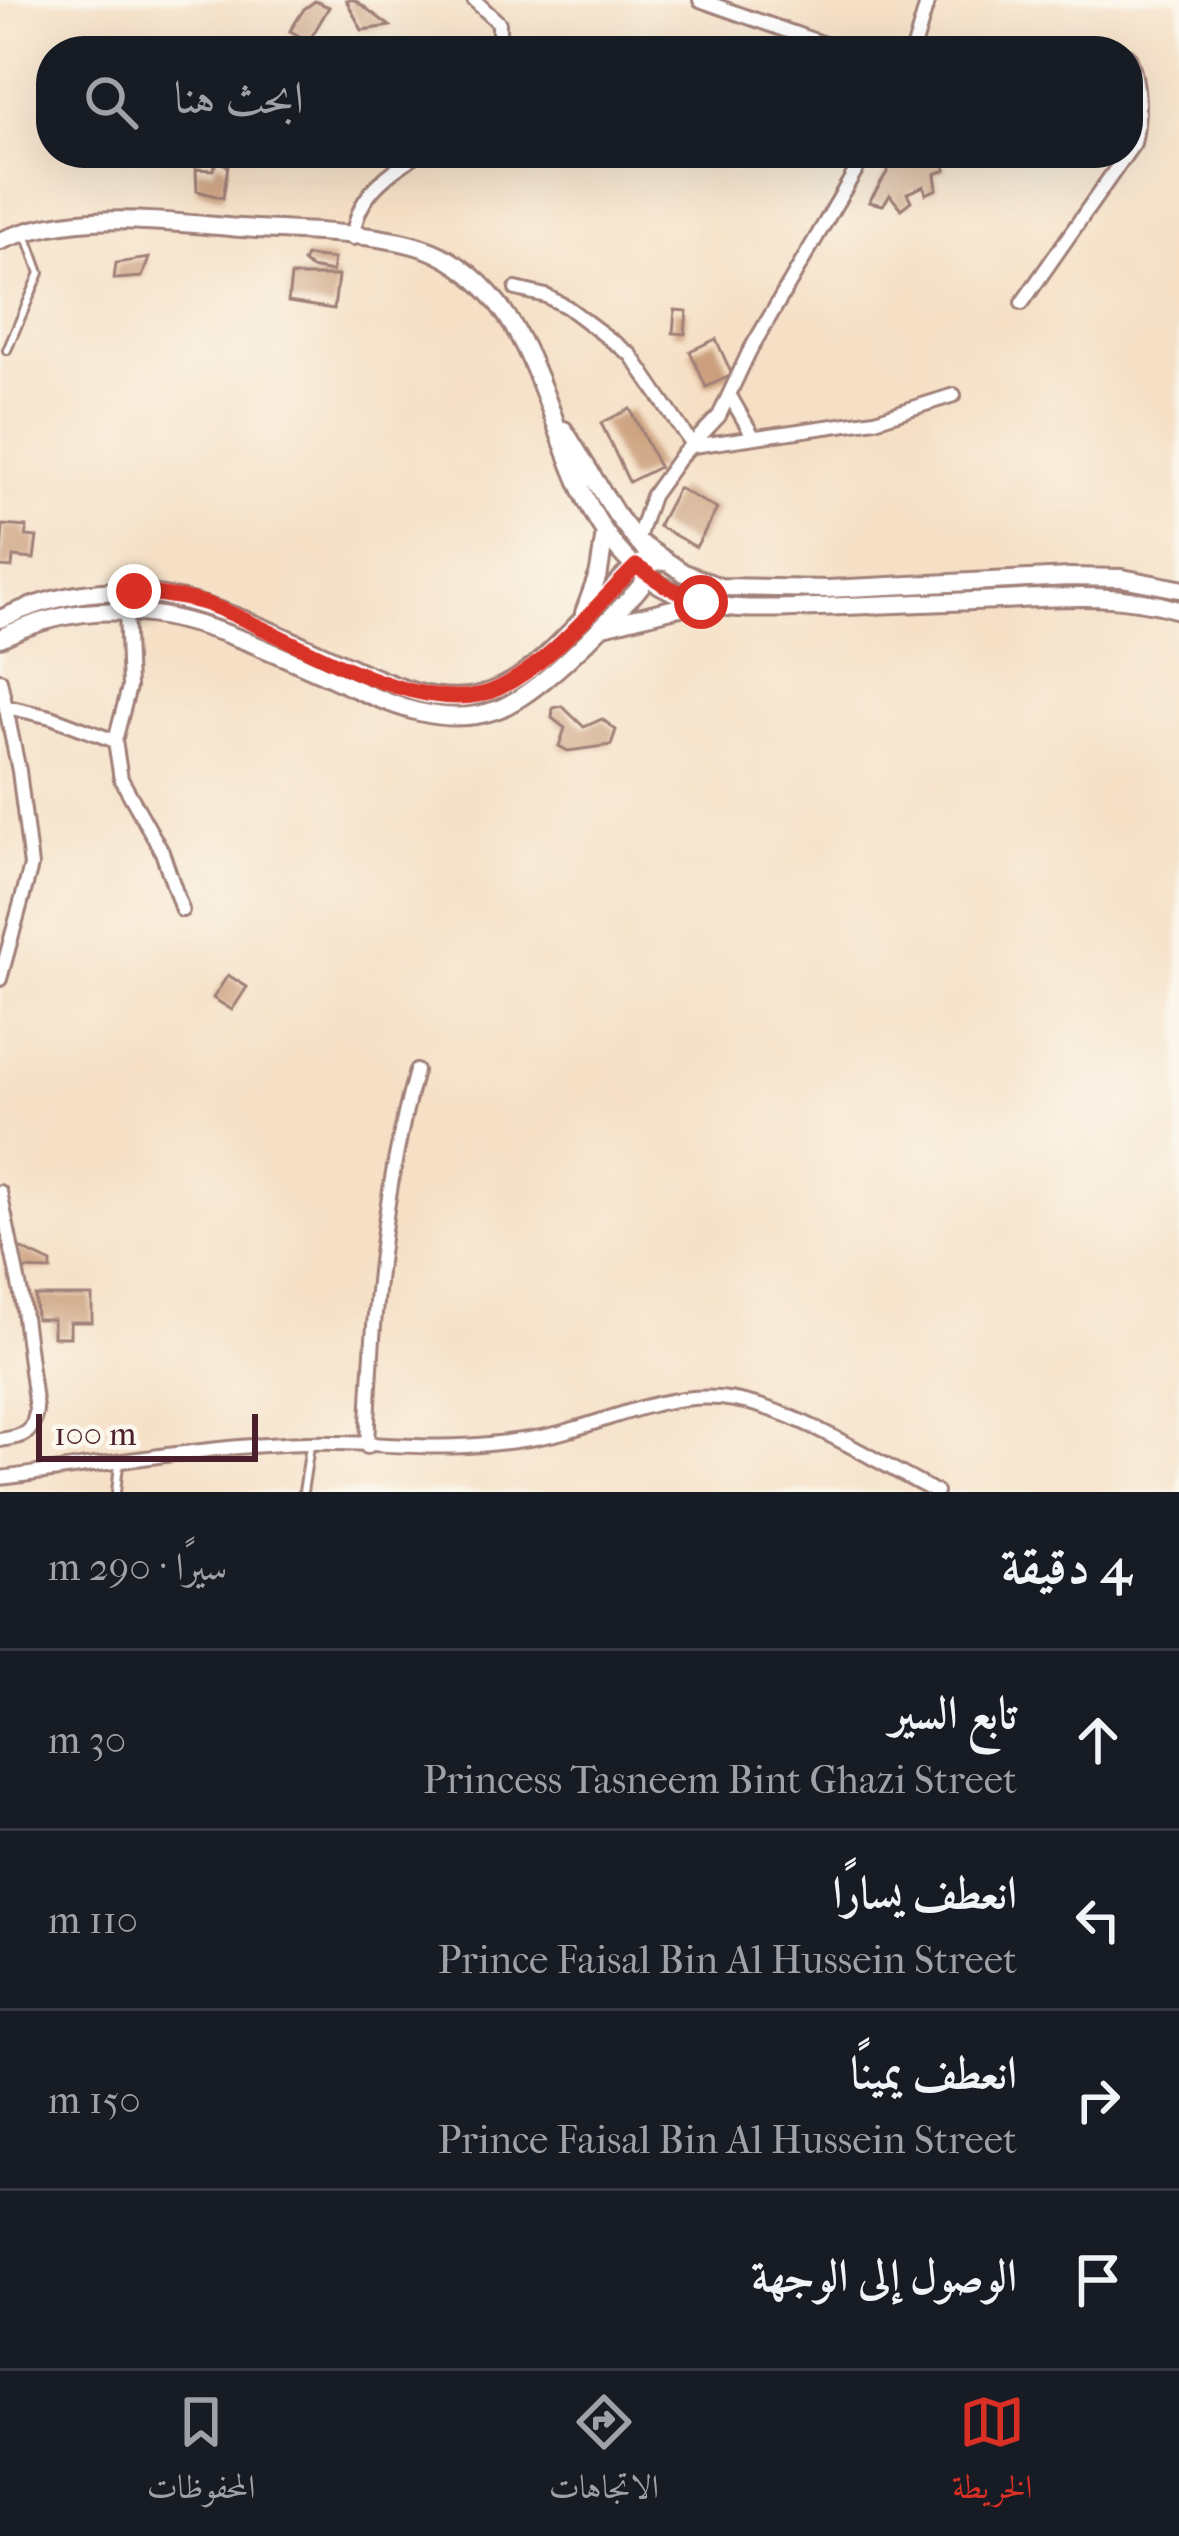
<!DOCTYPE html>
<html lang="ar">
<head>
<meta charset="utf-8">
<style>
  body { margin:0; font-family:"IM FELL French Canon",Amiri,serif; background:#20242c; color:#f1f3f6; direction:rtl }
  .scale { position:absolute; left:36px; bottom:30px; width:222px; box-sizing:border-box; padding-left:12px; border:6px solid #4a1f2b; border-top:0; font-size:33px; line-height:42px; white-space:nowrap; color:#4a1f2b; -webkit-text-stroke:9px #fbf7ec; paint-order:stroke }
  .stop { position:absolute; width:36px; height:36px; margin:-27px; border:9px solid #d93025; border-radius:50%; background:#fff }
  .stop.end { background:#d93025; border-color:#fff; box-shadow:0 3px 12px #0008 }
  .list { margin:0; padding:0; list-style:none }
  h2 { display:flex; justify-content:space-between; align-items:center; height:156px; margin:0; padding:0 48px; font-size:51px }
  h2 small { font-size:39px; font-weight:400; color:#9ea1a6 }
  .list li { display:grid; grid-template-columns:78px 1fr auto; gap:36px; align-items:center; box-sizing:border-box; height:180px; padding:0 48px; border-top:3px solid #363941 }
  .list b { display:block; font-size:45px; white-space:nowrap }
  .list p { margin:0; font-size:39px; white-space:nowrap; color:#9ea1a6 }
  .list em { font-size:39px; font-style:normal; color:#9ea1a6 }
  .icon { flex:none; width:66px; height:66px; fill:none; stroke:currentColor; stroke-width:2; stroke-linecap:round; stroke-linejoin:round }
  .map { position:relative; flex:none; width:1179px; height:1492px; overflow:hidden; direction:ltr }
  .search { position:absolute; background:#171b24; box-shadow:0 12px 48px #0002; left:36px; right:36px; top:36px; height:132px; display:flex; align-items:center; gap:30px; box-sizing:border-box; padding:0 42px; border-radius:48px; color:#9ea1a6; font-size:45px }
  .sheet { height:876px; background:#171b24 }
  nav { display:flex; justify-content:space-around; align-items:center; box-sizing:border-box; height:168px; border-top:3px solid #363941; background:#171b24; font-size:33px; color:#9ea1a6 }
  nav a { display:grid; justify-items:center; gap:6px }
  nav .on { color:#d93025 }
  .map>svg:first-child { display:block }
  .building { fill:#cca07e }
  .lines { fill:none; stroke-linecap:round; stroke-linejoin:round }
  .lane-casing { stroke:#a08078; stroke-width:12 }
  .street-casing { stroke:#a08078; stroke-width:18 }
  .secondary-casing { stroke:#a08078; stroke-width:22 }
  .lane { stroke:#fff; stroke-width:6 }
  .street { stroke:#fff; stroke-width:12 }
  .secondary { stroke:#fff; stroke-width:16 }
  .route { stroke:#d93025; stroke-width:15 }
</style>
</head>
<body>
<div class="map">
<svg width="1179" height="1492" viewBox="0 0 1179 1492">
  <rect width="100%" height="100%" fill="#fbf7ec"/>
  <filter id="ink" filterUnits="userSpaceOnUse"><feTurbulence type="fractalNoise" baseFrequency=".00833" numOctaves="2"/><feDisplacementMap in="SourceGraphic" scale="24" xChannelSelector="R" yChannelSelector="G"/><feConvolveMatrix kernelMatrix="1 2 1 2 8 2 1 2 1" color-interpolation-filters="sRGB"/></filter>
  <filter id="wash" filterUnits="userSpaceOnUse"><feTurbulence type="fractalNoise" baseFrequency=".004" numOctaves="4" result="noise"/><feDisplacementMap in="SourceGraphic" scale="48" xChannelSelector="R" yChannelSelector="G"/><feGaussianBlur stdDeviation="2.7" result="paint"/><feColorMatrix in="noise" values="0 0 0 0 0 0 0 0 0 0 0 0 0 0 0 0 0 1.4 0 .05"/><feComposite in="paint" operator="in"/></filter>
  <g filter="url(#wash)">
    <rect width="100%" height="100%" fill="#f5e0c6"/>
    <g id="blocks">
      <!-- building -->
      <path class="building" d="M346 0H355L390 26 362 30Z
        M315 1 329 7 309 41 290 31 304 9Z
        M923 153 927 159 935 156 938 164 943 162 946 170 935 174 937 189 926 194 924 186 907 193 911 201 901 209 890 195 883 205 869 202 892 164Z
        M217 161 228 166 223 198 197 191 196 169 213 170Z
        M306 256 334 259 332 272 310 268 303 262Z
        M149 258 142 277 114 279 116 263Z
        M291 276H338L334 309 288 302Z
        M675 310 687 311 685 334 673 333Z
        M716 339 732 375 706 387 690 351Z
        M630 409 659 467 629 482 601 423Z
        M678 488 717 509 696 547 658 526Z
        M3 525 27 527 26 536 37 537 34 559 13 557 12 568 0 567Z
        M562 706 584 727 602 719 616 730 611 745 568 751 559 746 565 728 552 718 553 708Z
        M228 975 247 987 232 1010 213 998Z
        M22 1249 51 1263V1270L20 1269 16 1250Z
        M35 1296H92V1322H70V1337H53V1319H36Z"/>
    </g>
  </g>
  <g filter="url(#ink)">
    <use href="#blocks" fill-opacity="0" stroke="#a08078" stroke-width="3"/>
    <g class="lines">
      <!-- lane casing -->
      <g class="lane-casing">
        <path id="lane" d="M7 350 40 273 26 234
          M116 1492 119 1464
          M303 1492 310 1446"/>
      </g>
      <!-- street casing -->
      <g class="street-casing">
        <path id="street" d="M474 0 499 23V51
          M700 0 844 51
          M913 51 928 0
          M1105 51H1121
          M353 238C356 195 386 176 419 153
          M516 289 546 296 567 307 631 355 693 446 875 420 954 395
          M1022 303 1134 143C1140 116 1140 80 1128 55
          M730 396 753 436
          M637 541 652 496 680 457 719 416 749 352 866 153
          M0 680 19 771 31 866 0 979
          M7 707 51 717 115 741 129 687 126 610
          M115 741 121 779 162 852 182 910
          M0 1192 21 1294 36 1409C34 1435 24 1436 0 1440
          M367 1447C372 1320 382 1193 416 1071
          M0 1478C102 1465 204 1446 307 1443 368 1441 429 1451 489 1444 516 1441 544 1438 570 1430 621 1416 665 1394 720 1398 791 1404 873 1461 936 1492"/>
      </g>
      <!-- secondary casing -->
      <g class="secondary-casing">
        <path id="secondary" d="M0 241C77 209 160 222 241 228 296 232 390 231 438 254 583 325 533 557 701 602 737 612 781 608 819 607 879 605 939 602 1000 600 1062 597 1118 592 1179 610
          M564 430 616 514 637 541 684 573 720 587 828 589 1070 577 1122 578 1179 589
          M584 613 599 572 605 533
          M0 619C137 556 230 614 355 669 393 685 427 702 469 697 525 690 567 633 606 595 616 586 626 571 639 564 647 560 656 561 666 562
          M603 626 700 602
          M0 638C126 577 230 633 347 685 393 706 445 728 496 710 540 694 600 627 635 593 651 575 658 559 637 541"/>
      </g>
      <!-- lane -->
      <use href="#lane" class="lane"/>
      <!-- street -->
      <use href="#street" class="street"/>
      <!-- secondary -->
      <use href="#secondary" class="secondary"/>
    </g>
  </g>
  <g class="lines" filter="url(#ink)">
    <!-- route -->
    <path class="route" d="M134 591C161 595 189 597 215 607 289 635 424 726 499 688 552 662 595 606 636 566L666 586 701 602"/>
  </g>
</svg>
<div class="scale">100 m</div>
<div class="stop" style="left:701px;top:602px"></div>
<div class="stop end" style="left:134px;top:591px"></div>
<div class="search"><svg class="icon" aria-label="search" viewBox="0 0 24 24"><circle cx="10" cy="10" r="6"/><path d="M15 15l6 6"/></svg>ابحث هنا</div>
</div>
<section class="sheet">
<h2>4 دقيقة<small>سيرًا · 290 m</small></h2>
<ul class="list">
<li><svg class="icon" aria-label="ahead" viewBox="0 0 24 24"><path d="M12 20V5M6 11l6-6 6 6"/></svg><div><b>تابع السير</b><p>Princess Tasneem Bint Ghazi Street</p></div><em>30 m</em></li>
<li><svg class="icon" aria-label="left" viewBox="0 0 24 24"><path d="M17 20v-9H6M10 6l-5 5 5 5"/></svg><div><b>انعطف يسارًا</b><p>Prince Faisal Bin Al Hussein Street</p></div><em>110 m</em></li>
<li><svg class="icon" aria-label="right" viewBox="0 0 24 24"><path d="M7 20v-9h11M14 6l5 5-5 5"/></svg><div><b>انعطف يمينًا</b><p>Prince Faisal Bin Al Hussein Street</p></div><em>150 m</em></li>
<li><svg class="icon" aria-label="arrive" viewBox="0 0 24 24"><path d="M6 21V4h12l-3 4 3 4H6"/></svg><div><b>الوصول إلى الوجهة</b></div></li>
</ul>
</section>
<nav>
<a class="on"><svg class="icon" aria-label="map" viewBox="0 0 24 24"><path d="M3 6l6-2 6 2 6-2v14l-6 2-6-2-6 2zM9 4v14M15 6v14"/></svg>الخريطة</a>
<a><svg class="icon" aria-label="directions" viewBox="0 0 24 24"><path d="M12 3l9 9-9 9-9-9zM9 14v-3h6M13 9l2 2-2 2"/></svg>الاتجاهات</a>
<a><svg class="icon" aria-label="saved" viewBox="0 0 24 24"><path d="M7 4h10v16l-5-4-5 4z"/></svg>المحفوظات</a>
</nav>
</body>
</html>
